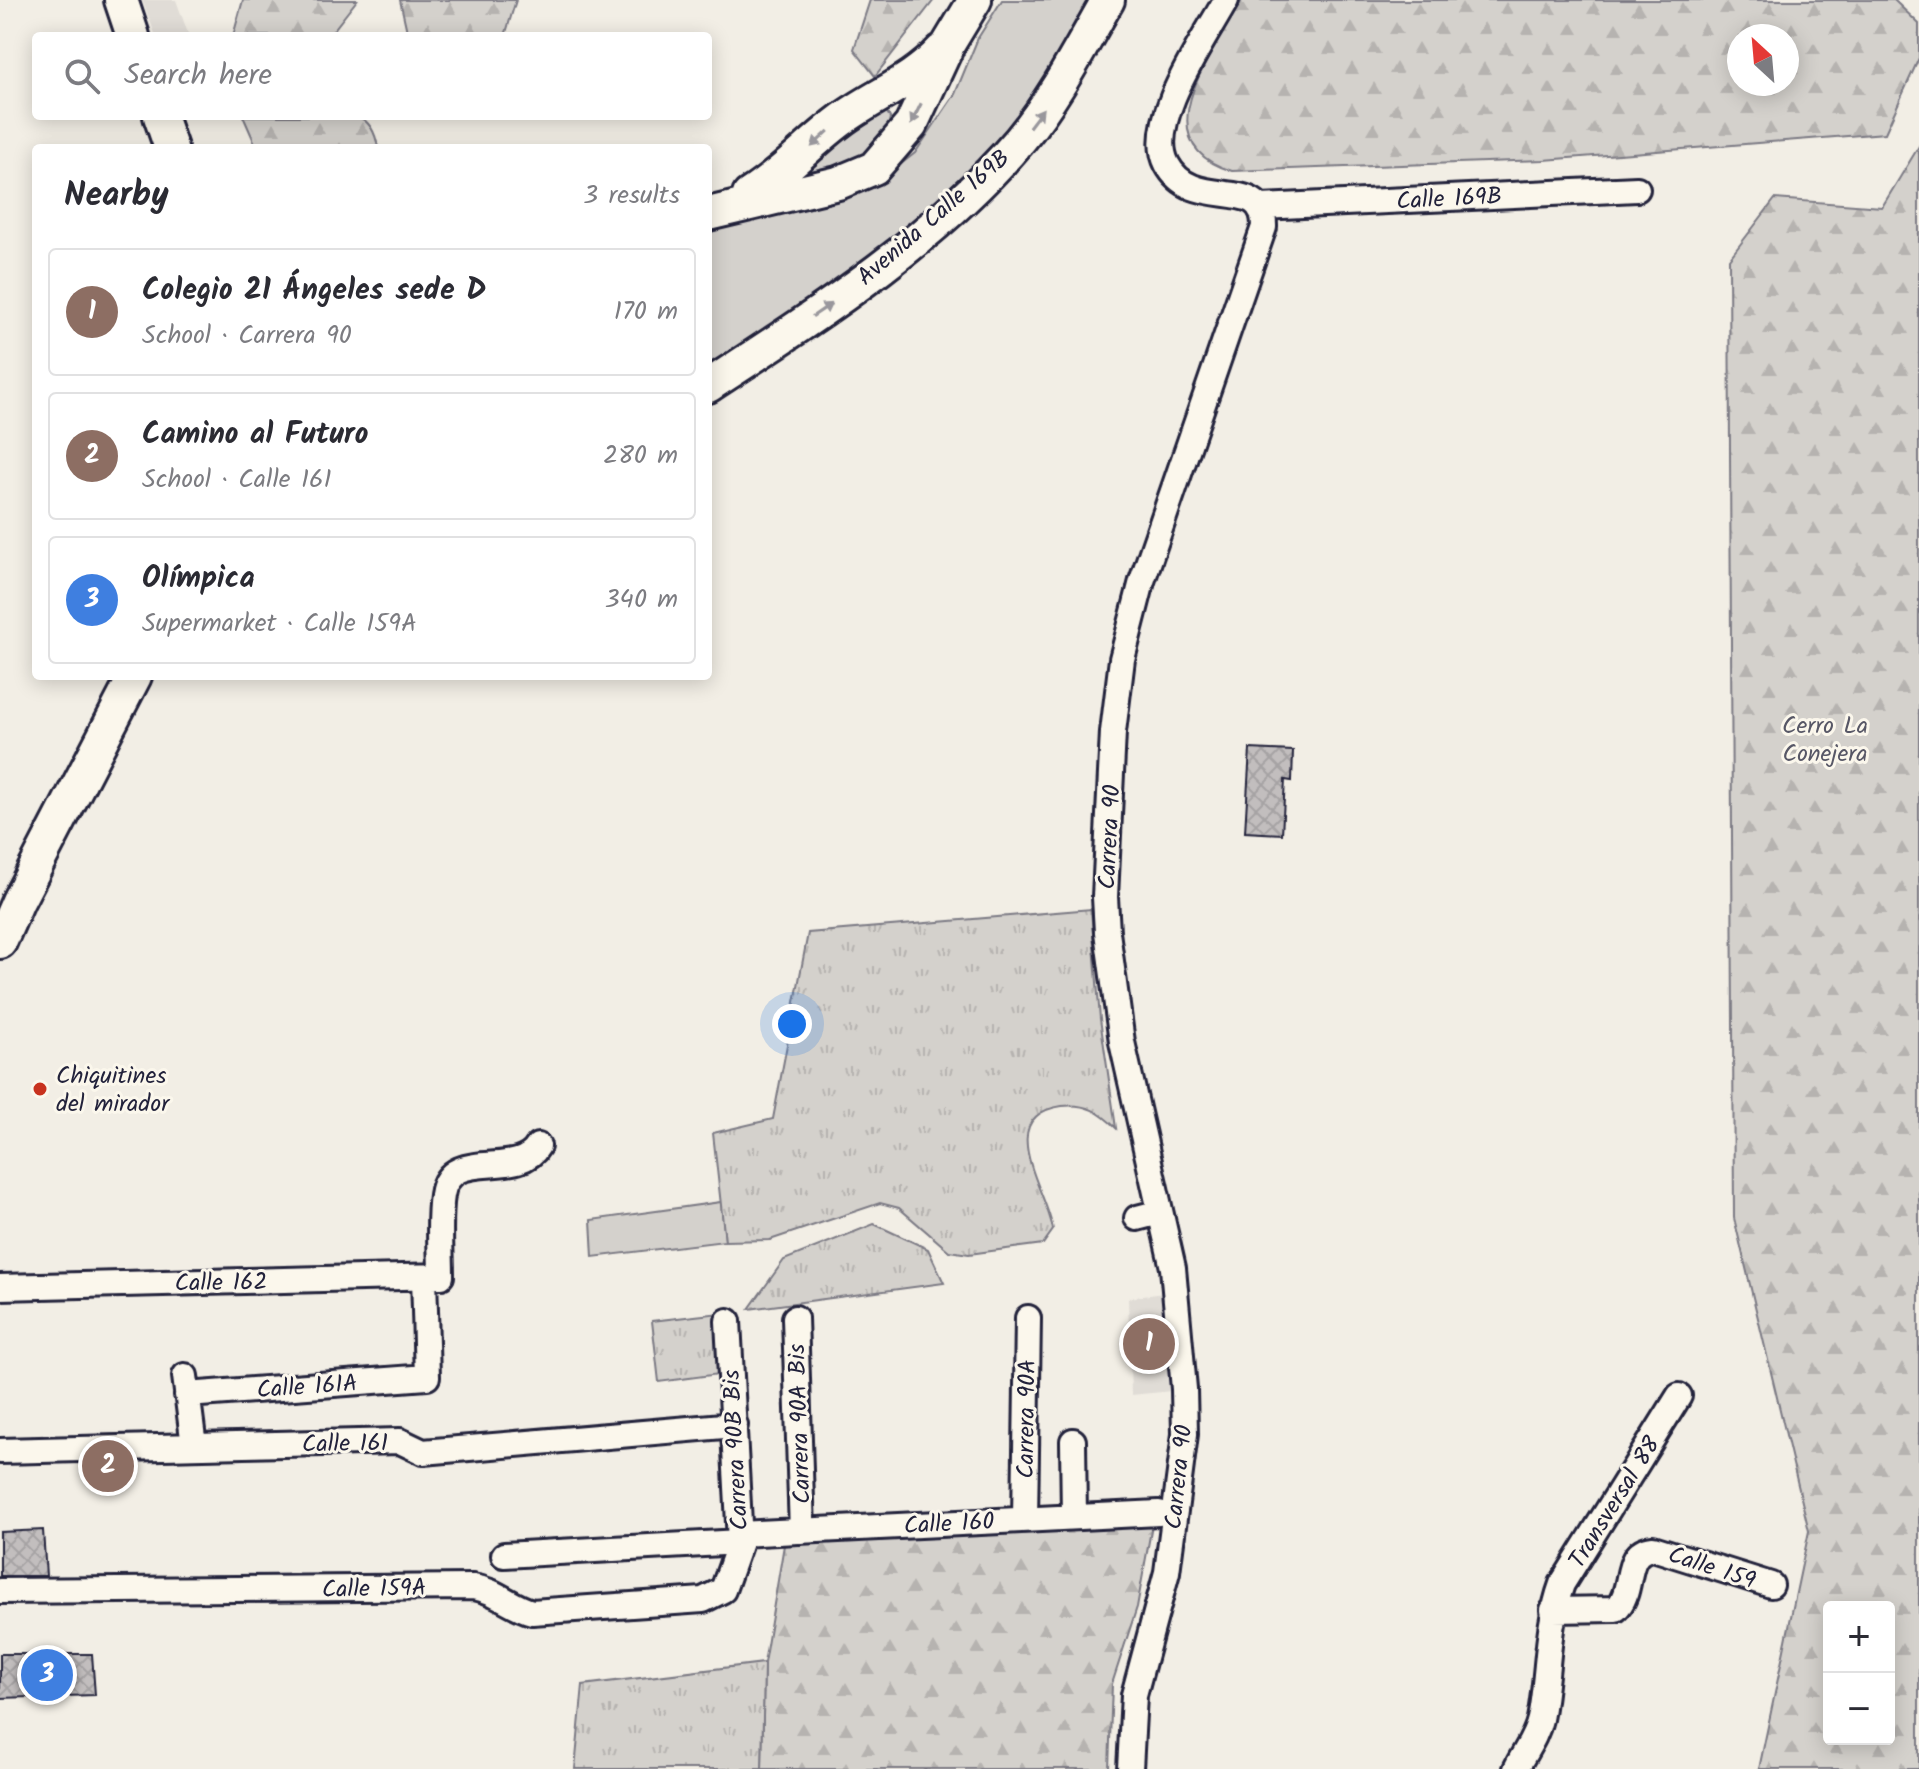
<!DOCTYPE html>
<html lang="en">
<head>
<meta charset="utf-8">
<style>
  body { margin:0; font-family:Kalam,sans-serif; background:#f2f2f3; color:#2b2b33 }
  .controls { position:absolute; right:24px; bottom:24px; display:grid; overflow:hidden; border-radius:8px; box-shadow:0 4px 20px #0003 }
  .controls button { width:72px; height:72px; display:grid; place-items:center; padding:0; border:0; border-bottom:2px solid #e1e1e2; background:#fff; color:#2b2b33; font:40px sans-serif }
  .compass { position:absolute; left:1727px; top:24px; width:72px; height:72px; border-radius:50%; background:#fff; box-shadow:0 4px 20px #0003; rotate:334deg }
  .you { position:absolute; left:792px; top:1024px; width:28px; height:28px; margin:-20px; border:6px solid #fff; border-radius:50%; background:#1a73e8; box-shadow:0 0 0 12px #1a73e833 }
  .badge { display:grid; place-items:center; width:52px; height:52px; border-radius:50%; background:#c8321e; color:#fff; font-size:26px; font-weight:700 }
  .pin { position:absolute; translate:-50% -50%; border:4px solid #fff; box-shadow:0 2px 8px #0006 }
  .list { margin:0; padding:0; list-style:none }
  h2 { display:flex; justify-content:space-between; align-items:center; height:104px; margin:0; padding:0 32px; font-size:34px }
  h2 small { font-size:26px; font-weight:400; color:#7c7c81 }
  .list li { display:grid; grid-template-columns:52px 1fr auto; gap:24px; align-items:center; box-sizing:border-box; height:128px; margin:0 16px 16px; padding:0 16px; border:2px solid #e1e1e2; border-radius:8px }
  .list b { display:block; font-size:30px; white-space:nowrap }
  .list p { margin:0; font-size:26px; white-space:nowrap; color:#7c7c81 }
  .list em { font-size:26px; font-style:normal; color:#7c7c81 }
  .icon { flex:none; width:44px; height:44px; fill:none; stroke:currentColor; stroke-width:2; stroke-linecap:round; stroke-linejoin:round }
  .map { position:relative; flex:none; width:1919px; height:1769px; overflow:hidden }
  .search { position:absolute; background:#fff; box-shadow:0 4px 20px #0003; left:32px; top:32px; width:680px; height:88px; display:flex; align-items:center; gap:20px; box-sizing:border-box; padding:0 28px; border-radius:8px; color:#7c7c81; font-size:30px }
  .panel { position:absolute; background:#fff; box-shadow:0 4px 20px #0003; left:32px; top:144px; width:680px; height:536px; border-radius:8px }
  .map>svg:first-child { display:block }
  .built { fill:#e0dcd6 }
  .grass { fill:#d4d1cc; stroke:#7b7a84; stroke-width:2 }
  .forest { fill:url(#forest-firs); stroke:#7b7a84; stroke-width:2; fill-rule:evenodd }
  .park { fill:url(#park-tufts); stroke:#7b7a84; stroke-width:2 }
  .building { fill:url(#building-cross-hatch); stroke:#22223b; stroke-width:2 }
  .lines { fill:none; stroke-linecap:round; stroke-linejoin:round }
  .minor-casing { stroke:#22223b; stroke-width:30 }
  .major-casing { stroke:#22223b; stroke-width:38 }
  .minor { stroke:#fbf7ec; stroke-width:24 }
  .major { stroke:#fbf7ec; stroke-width:32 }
  .oneway { fill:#99979c }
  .poi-dot { fill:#c8321e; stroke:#fbf7ec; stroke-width:3 }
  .labels { text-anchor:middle; stroke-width:6; stroke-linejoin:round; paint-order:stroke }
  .street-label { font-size:24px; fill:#22223b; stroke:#fbf7ec }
  .park-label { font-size:24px; fill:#575766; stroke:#fbf7ec }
  .poi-label { font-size:24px; fill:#22223b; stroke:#fbf7ec; text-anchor:start }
</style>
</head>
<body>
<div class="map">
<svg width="1919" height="1769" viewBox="0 0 1919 1769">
  <defs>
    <pattern id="forest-firs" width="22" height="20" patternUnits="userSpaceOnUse" patternTransform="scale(2)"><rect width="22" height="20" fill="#d4d1cc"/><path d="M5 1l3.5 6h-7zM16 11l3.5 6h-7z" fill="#b6b3b0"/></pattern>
    <pattern id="park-tufts" width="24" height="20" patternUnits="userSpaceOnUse" patternTransform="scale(2)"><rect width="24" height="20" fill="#d4d1cc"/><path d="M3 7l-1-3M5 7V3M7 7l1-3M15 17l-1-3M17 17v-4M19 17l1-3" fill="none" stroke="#b6b3b0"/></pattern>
    <pattern id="building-cross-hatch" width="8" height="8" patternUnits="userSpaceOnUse" patternTransform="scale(2)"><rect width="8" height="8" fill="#c2bebe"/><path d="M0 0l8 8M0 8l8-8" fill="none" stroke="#a6a3a4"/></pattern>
  </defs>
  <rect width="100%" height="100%" fill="#f2eee5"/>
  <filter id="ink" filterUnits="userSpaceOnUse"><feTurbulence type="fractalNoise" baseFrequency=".0125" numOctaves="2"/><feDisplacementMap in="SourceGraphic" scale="16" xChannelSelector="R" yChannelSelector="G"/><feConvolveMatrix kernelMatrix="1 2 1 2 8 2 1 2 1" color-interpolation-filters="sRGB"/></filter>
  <g filter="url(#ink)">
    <!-- built -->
    <path class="built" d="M142 0H176L189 36H156Z
      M1164 1293 1172 1391 1131 1395 1128 1298Z"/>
    <!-- grass -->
    <path class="grass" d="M1002 0H1103L1035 117 869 270 708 368V226L873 186 915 153 955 94 978 38Z
      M886 110 890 118C880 165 851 165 811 179L802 175 829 143Z
      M721 1202 725 1241 593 1257 591 1220Z"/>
    <!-- forest -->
    <path class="forest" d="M243 0H357L329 36H233Z
      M400 0H516L505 36H408Z
      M870 0H934L875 76 854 49Z
      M1242 0H1894L1919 24V58L1885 133 1544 160 1232 171C1140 143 1214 51 1242 0ZM1739 36H1787V84H1739Z
      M243 116H357C370 121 376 135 378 148H257Z
      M1919 146V1769H1759L1809 1531 1734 1218 1729 259 1775 199 1882 207ZM1889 1607V1739H1829V1607Z
      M1153 1519 1137 1607 1112 1684 1109 1769H762L764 1663 784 1545Z"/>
    <!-- park -->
    <path class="park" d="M1091 909 1100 1019 1116 1128C1100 1112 1086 1103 1062 1106 991 1116 1048 1193 1053 1230L1043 1244 969 1254 949 1251 899 1208 880 1203 770 1240 725 1241 713 1133 773 1119 808 933Z
      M874 1224 928 1249 944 1283 749 1309 784 1260Z
      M720 1313 727 1373 659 1382 652 1321Z
      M764 1663 762 1769H575L583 1685Z"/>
    <!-- building -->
    <path class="building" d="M1250 749 1293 751 1292 781 1285 780 1282 834 1245 832Z
      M43 1530 46 1576H0V1532Z
      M0 1654H92L95 1695 0 1698Z"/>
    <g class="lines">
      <!-- minor casing -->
      <g class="minor-casing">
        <path id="minor" d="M1261 207 1637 189
          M1137 1218 1160 1212
          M0 1287 441 1276C441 1250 438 1221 442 1195 449 1145 518 1181 538 1146
          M795 1318 802 1531
          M185 1376 194 1446
          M187 1395 427 1377 424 1277
          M1073 1441 1074 1517
          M0 1451 400 1441 423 1452 735 1425
          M1025 1519 1028 1318
          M740 1534 1159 1513
          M504 1555 740 1542
          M0 1591 473 1587C496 1590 510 1606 532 1612L703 1600 723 1590 740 1542 728 1321
          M1553 1610 1616 1609C1636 1591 1621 1551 1653 1548L1771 1585
          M1130 1769 1134 1695 1167 1572 1185 1434 1184 1389 1173 1268 1122 1042 1107 932 1105 897 1113 732 1122 659 1142 581 1264 227C1265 172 1194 215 1167 164 1145 122 1205 39 1226 0
          M1516 1769C1524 1752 1536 1738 1540 1719 1549 1673 1546 1628 1562 1584L1679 1396"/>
      </g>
      <!-- major casing -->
      <g class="major-casing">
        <path id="major" d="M121 0 133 36
          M160 116 171 148
          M749 195C783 174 808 145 840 121 873 96 913 82 941 51
          M708 214 838 183 874 168 911 125 949 43 975 0
          M708 386C817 315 935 240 1020 140 1055 98 1081 47 1108 0
          M0 942 18 901 135 676"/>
      </g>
      <!-- minor -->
      <use href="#minor" class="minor"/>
      <!-- major -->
      <use href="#major" class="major"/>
    </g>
    <!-- one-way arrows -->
    <defs><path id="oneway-solid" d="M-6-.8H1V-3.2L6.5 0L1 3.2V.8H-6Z" transform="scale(2)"/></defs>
    <g class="oneway">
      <use href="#oneway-solid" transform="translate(916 114) rotate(116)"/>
      <use href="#oneway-solid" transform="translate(1036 118) rotate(-53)"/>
      <use href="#oneway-solid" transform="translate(820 139) rotate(137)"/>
      <use href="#oneway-solid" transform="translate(822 310) rotate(-34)"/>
    </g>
  </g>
  <!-- markers -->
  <circle class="poi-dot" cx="40" cy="1089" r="8"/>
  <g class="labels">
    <!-- street labels -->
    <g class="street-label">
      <text transform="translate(1449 198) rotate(-3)" y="8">Calle 169B</text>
      <text transform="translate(933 217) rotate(-41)" y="8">Avenida Calle 169B</text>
      <text transform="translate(1109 837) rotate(-87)" y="8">Carrera 90</text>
      <text transform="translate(221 1282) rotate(-1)" y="8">Calle 162</text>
      <text transform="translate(307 1386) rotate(-4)" y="8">Calle 161A</text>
      <text transform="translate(1026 1419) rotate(-89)" y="8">Carrera 90A</text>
      <text transform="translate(799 1424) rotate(-92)" y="8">Carrera 90A Bis</text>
      <text transform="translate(345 1443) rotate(-1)" y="8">Calle 161</text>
      <text transform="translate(735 1450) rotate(-93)" y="8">Carrera 90B Bis</text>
      <text transform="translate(1178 1477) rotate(-84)" y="8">Carrera 90</text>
      <text transform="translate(1614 1502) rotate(-58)" y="8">Transversal 88</text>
      <text transform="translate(949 1523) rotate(-3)" y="8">Calle 160</text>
      <text transform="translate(1712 1567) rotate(18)" y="8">Calle 159</text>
      <text transform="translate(374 1588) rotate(-1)" y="8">Calle 159A</text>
    </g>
    <!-- park labels -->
    <g class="park-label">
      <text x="1825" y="733">Cerro La<tspan x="1825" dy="28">Conejera</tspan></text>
    </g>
    <!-- poi labels -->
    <g class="poi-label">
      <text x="56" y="1083">Chiquitines<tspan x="56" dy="28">del mirador</tspan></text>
    </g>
  </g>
</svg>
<div class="controls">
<button>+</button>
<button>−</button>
</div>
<svg class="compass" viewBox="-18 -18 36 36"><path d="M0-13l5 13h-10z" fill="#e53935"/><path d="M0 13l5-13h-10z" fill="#7c7c81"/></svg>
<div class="you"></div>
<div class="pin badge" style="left:1149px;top:1344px;background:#8d6e63">1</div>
<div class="pin badge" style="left:108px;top:1466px;background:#8d6e63">2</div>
<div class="pin badge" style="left:47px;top:1675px;background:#3f7fe0">3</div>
<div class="search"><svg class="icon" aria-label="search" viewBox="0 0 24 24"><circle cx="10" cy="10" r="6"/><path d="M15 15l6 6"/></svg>Search here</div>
<section class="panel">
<h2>Nearby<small>3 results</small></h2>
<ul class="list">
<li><span class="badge" style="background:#8d6e63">1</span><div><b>Colegio 21 Ángeles sede D</b><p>School · Carrera 90</p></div><em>170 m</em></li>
<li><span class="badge" style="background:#8d6e63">2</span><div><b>Camino al Futuro</b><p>School · Calle 161</p></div><em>280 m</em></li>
<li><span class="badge" style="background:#3f7fe0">3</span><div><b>Olímpica</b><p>Supermarket · Calle 159A</p></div><em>340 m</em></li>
</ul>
</section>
</div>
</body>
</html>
